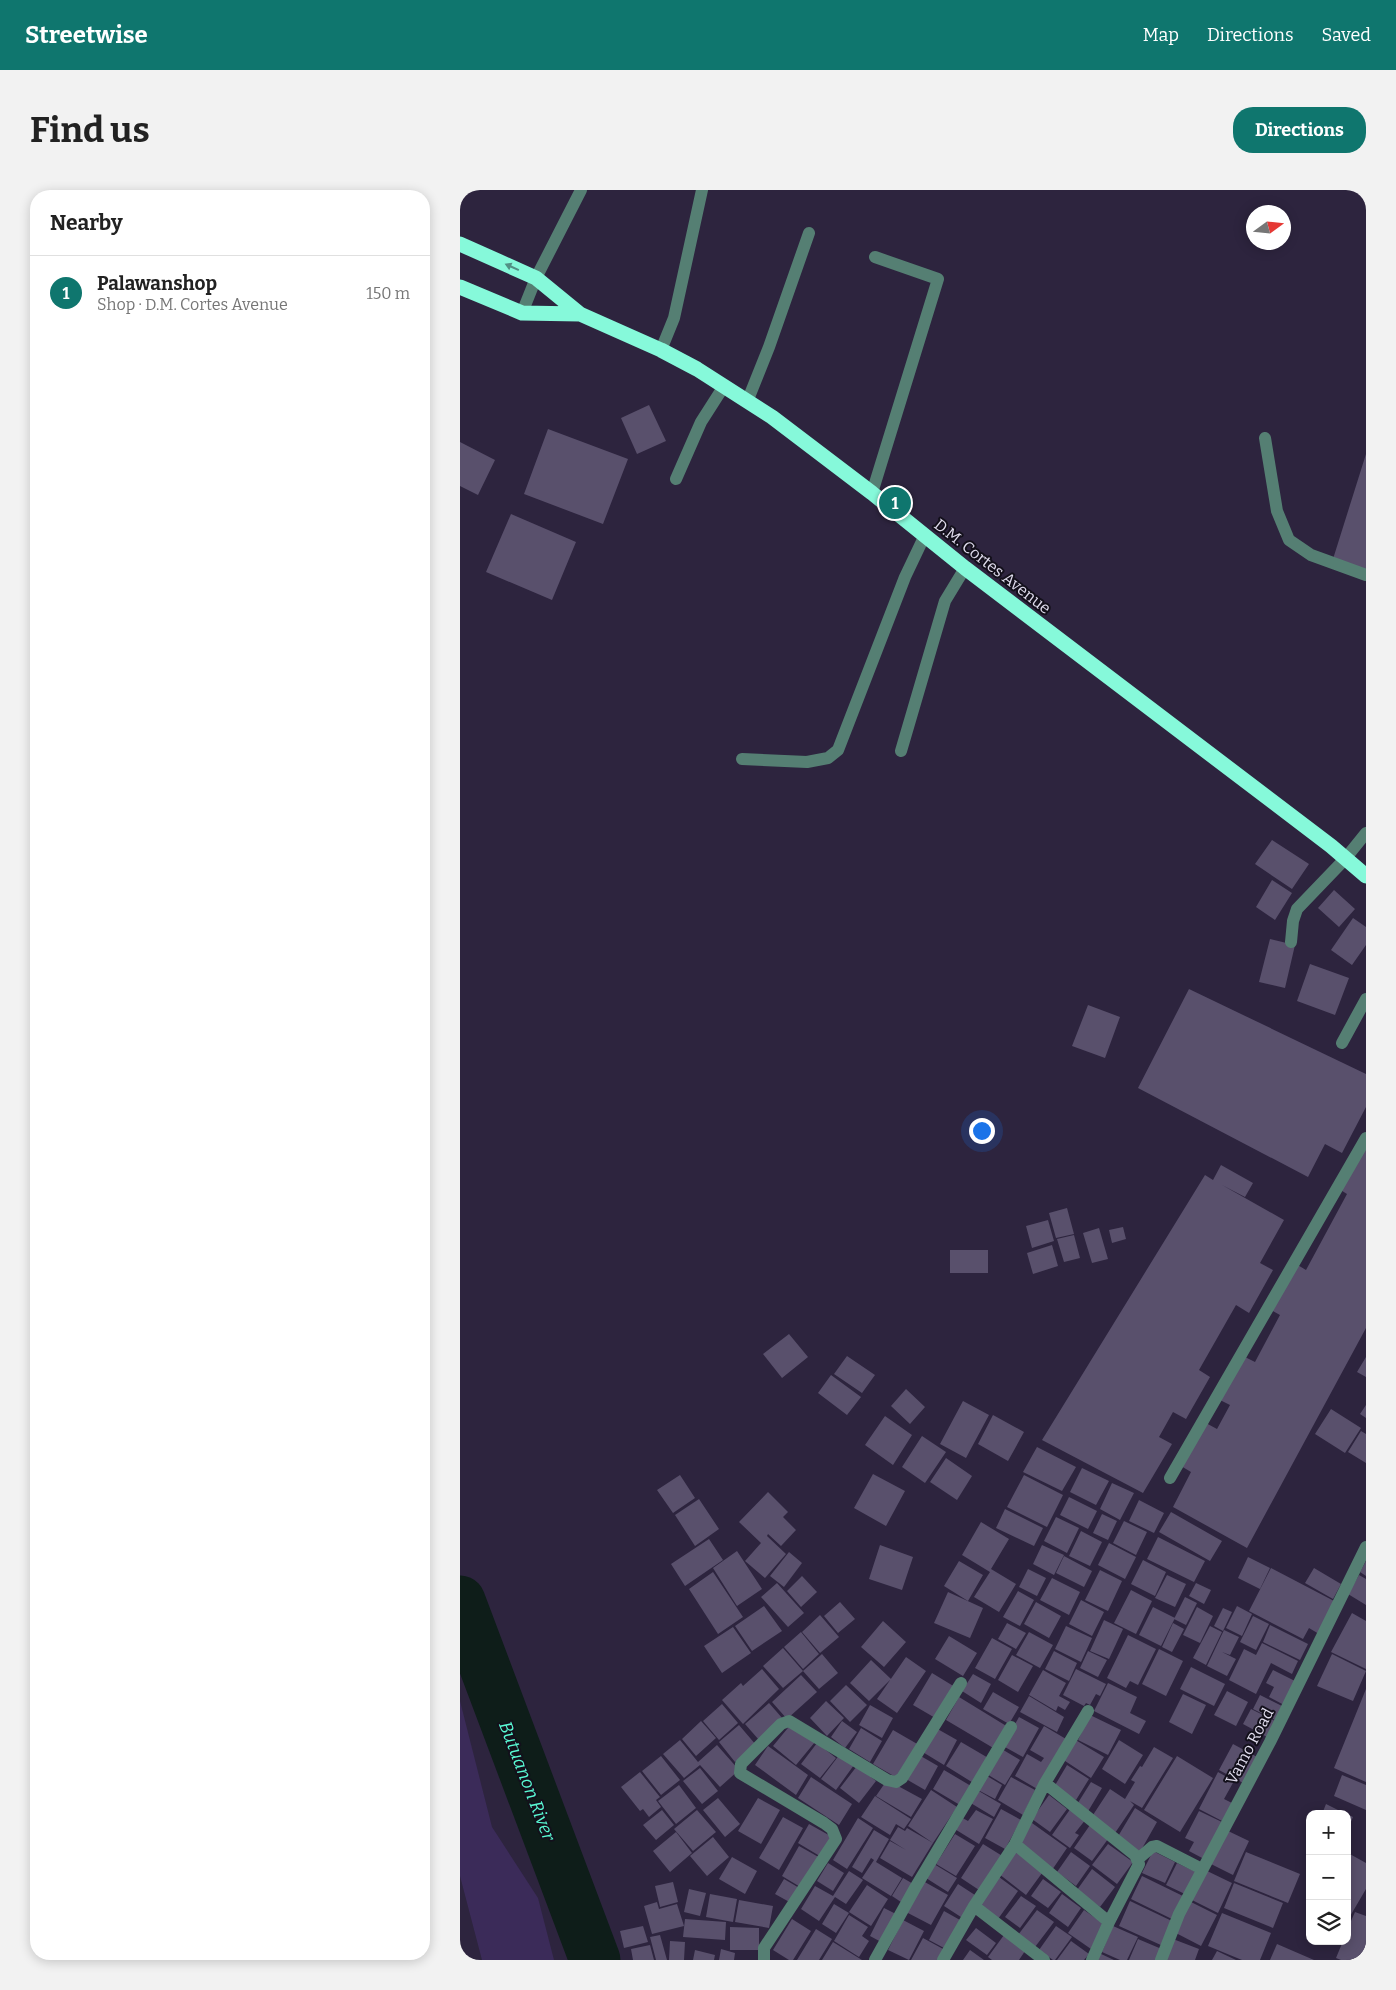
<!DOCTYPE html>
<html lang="en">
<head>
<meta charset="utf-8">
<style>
  body { margin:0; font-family:Bitter,serif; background:#f2f2f2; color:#222 }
  .controls { position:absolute; right:15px; bottom:15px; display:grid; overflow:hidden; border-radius:10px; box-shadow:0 2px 12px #0003 }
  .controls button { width:45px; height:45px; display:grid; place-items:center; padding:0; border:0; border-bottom:1px solid #e0e0e0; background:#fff; color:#222; font:25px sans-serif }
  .compass { position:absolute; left:786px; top:15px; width:45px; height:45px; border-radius:50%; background:#fff; box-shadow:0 2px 12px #0003; rotate:75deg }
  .you { position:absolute; left:521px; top:940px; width:18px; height:18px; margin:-12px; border:4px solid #fff; border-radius:50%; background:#1a73e8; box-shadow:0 0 0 8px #1a73e833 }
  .badge { display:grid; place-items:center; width:32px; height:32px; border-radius:50%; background:#0f766e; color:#fff; font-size:16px; font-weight:700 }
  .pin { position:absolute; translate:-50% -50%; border:2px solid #fff; box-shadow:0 1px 5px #0006 }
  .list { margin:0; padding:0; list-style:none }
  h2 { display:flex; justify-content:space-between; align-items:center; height:65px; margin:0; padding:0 20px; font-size:21px }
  h2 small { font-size:16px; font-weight:400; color:#767676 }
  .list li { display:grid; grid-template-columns:32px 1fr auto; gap:15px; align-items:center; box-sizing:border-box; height:75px; padding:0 20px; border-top:1px solid #e0e0e0 }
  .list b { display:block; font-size:19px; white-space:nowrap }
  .list p { margin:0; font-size:16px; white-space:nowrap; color:#767676 }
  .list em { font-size:16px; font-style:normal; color:#767676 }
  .icon { flex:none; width:28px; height:28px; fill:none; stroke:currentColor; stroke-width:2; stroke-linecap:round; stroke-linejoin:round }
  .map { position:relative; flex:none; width:906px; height:1770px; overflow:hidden; border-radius:20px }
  header { display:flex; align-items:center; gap:30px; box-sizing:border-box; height:70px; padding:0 25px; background:#0f766e; color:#fff }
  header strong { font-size:24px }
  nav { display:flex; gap:28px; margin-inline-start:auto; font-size:18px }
  .intro { display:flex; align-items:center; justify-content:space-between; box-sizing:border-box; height:120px; padding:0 30px }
  h1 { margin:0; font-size:35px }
  .button { padding:12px 22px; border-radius:20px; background:#0f766e; color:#fff; font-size:18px; font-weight:700 }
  main { display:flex; gap:30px; padding:0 30px }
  aside { flex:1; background:#fff; border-radius:20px; box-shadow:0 2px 12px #0003 }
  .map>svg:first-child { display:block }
  .green { fill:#3b2b59 }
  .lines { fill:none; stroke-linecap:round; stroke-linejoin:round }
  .river { stroke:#0e1d19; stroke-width:51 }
  .building { fill:#59506c }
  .minor { stroke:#557f73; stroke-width:12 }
  .highway { stroke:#86f9da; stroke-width:15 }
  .oneway { fill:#529084 }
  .labels { text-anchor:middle; stroke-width:4; stroke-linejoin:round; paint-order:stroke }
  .street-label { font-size:16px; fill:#e1ddee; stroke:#13101b }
  .water-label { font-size:18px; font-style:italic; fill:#59fad4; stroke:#13101b }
</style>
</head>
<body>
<header>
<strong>Streetwise</strong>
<nav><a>Map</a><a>Directions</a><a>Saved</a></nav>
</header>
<div class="intro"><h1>Find us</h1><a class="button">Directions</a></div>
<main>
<aside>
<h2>Nearby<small></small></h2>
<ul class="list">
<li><span class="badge">1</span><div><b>Palawanshop</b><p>Shop · D.M. Cortes Avenue</p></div><em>150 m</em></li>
</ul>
</aside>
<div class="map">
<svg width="906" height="1770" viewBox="0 0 906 1770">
  <rect width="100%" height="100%" fill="#2d243e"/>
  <!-- green -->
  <path class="green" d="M0 1511 32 1637 78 1708 94 1770H22L0 1686Z"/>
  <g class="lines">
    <!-- river -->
    <path class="river" d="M0 1411 135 1770"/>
  </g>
  <!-- building -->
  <path class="building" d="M189 215 206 251 177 264 161 228Z
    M88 239 168 269 143 334 64 304Z
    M0 252 35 270 18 305 0 296Z
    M906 264V380L873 369Z
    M51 324 116 352 92 410 26 382Z
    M812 650 849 674 832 699 795 674Z
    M812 690 832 703 815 730 796 717Z
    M874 700 895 719 879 737 858 718Z
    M893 728 906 737V755L892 775 871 760Z
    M810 749 835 755 825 798 799 792Z
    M850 774 889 788 875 825 837 811Z
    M729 799 906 884V917L882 963 865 954 848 987 678 898Z
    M628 815 660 827 645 868 612 856Z
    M906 950V1138L787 1358 713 1317 731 1282 721 1276 744 1232 757 1239 770 1215 760 1210 783 1166 795 1172 820 1125 811 1120 836 1074 846 1080 887 1004 879 999Z
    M761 975 793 993 785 1007 762 995 824 1030 800 1073 813 1080 789 1123 776 1115 739 1180 750 1187 726 1229 713 1222 699 1247 712 1254 683 1303 582 1250 745 985 753 990Z
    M607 1018 614 1044 596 1048 589 1023Z
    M588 1030 594 1051 572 1058 566 1036Z
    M663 1037 666 1049 652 1053 649 1040Z
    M639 1038 648 1069 632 1073 623 1043Z
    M614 1045 620 1068 604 1072 597 1049Z
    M592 1055 598 1076 573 1084 567 1063Z
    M490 1060H528V1083H490Z
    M329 1144 348 1167 322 1188 303 1164Z
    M387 1166 415 1185 402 1203 374 1184Z
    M906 1167V1187L897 1182Z
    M371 1185 401 1207 387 1225 358 1203Z
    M446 1199 465 1217 450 1234 431 1216Z
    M503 1211 529 1225 506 1268 480 1254Z
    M906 1215V1228L900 1224Z
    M871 1219 901 1238 885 1263 855 1244Z
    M533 1225 564 1242 548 1271 518 1254Z
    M425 1226 452 1245 433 1275 405 1255Z
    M901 1241 906 1244V1273L888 1262Z
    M462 1246 486 1262 465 1293 442 1277Z
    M577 1257 616 1277 602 1301 563 1282Z
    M486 1268 512 1286 497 1310 470 1292Z
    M622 1278 649 1291 636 1315 610 1302Z
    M413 1284 445 1301 426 1336 394 1318Z
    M220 1285 235 1308 213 1323 197 1300Z
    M564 1285 603 1305 587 1337 547 1317Z
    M652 1293 674 1303 660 1330 640 1319Z
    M308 1302 328 1322 323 1327 336 1340 321 1356 308 1344 307 1346 326 1364 305 1388 285 1371 301 1353 279 1332Z
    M609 1307 637 1321 628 1339 600 1325Z
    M239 1309 259 1339 235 1356 215 1325Z
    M679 1310 704 1323 694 1343 669 1331Z
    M545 1319 583 1338 574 1356 536 1338Z
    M711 1322 762 1351 750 1371 699 1342Z
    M642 1324 657 1331 648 1350 633 1343Z
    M596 1327 619 1338 607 1363 584 1351Z
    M664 1331 687 1342 676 1365 653 1353Z
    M521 1332 549 1349 531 1379 556 1394 539 1422 514 1407 530 1382 502 1365Z
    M621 1341 642 1352 630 1376 609 1366Z
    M698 1347 745 1371 734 1392 687 1369Z
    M249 1349 263 1370 225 1396 211 1374Z
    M649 1353 676 1367 665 1389 638 1375Z
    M420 1355 453 1367 442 1400 409 1389Z
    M582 1355 604 1365 594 1385 573 1374Z
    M277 1361 302 1399 277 1416 253 1378Z
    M329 1362 342 1373 324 1397 310 1386Z
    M604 1366 632 1381 624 1397 596 1383Z
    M788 1367 810 1378 800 1399 778 1388Z
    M683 1370 706 1382 695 1406 671 1394Z
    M499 1371 523 1385 508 1411 484 1396Z
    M906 1371V1386L900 1382Z
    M811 1378 876 1412 859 1444 849 1438 843 1449 789 1421Z
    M854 1378 881 1394 873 1409 845 1393Z
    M568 1379 586 1388 577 1406 559 1397Z
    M640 1380 662 1391 648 1421 625 1410Z
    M253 1382 283 1427 258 1444 229 1399Z
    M707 1385 726 1394 715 1417 695 1408Z
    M899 1385 906 1389V1415L888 1404Z
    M342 1386 357 1402 341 1417 327 1401Z
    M592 1388 620 1402 609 1425 580 1410Z
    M317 1393 344 1423 328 1437 301 1407Z
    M736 1393 751 1400 744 1414 729 1406Z
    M671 1400 692 1411 676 1444 654 1433Z
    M558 1401 574 1410 560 1436 543 1427Z
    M488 1402 523 1418 510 1448 474 1433Z
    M725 1407 737 1413 726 1435 714 1429Z
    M621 1410 644 1422 632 1446 609 1434Z
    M380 1412 395 1429 378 1443 364 1426Z
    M576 1412 601 1426 589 1448 564 1434Z
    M304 1416 322 1441 292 1461 275 1436Z
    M777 1416 792 1424 782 1446 766 1438Z
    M693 1417 715 1428 701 1456 679 1445Z
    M737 1417 753 1426 740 1453 723 1445Z
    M763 1418 772 1422 763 1441 754 1436Z
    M892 1423 906 1431V1479L871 1462Z
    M360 1425 379 1447 360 1463 342 1442Z
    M793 1426 809 1434 796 1460 780 1452Z
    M644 1430 663 1439 649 1469 630 1461Z
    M423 1431 446 1452 424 1477 401 1457Z
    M547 1433 566 1443 556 1459 538 1449Z
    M713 1433 724 1439 712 1462 702 1457Z
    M810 1435 848 1454 840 1470 803 1452Z
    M606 1436 632 1448 621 1472 595 1459Z
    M750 1436 762 1442 746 1475 733 1468Z
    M273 1437 291 1463 262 1483 244 1456Z
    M764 1440 779 1447 770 1465 762 1462 776 1469 767 1486 747 1476Z
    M341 1442 359 1464 343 1479 324 1457Z
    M569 1442 593 1455 580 1478 556 1465Z
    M668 1445 696 1459 678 1495 670 1491 666 1498 647 1488Z
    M489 1446 517 1463 503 1486 475 1469Z
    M532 1448 552 1459 535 1489 515 1478Z
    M802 1453 838 1471 832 1484 811 1473 796 1504 769 1490 784 1459 796 1465Z
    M323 1458 343 1481 323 1498 303 1476Z
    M699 1459 723 1471 706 1506 682 1494Z
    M594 1461 617 1473 609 1491 585 1479Z
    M628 1461 647 1470 638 1487 620 1478Z
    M362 1464 378 1483 359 1499 343 1481Z
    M872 1464 906 1481 893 1511 857 1496Z
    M552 1465 573 1476 558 1502 538 1490Z
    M446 1467 466 1481 437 1523 417 1509Z
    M411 1470 431 1489 409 1511 390 1493Z
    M731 1477 765 1494 754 1516 720 1499Z
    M302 1479 319 1499 283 1534 262 1510 281 1493 283 1496Z
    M616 1479 646 1494 640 1506 636 1504 630 1515 626 1513 624 1516 603 1505Z
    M583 1480 606 1493 599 1506 610 1512 605 1520 598 1516 596 1521 569 1505Z
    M813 1480 837 1492 826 1516 809 1507 814 1497 806 1493Z
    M472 1483 495 1497 477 1529 453 1515Z
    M513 1484 531 1494 521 1513 502 1501Z
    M341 1485 357 1502 327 1529 312 1512Z
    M648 1493 677 1507 670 1523 686 1531 679 1544 634 1521Z
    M386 1495 407 1515 390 1532 370 1511Z
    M906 1499V1592L874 1578Z
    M767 1501 788 1512 776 1536 754 1525Z
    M533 1502 559 1517 549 1534 523 1519Z
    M723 1504 746 1515 732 1544 709 1532Z
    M800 1505 824 1517 817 1531 793 1519Z
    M569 1506 604 1527 597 1542 560 1522Z
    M499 1507 548 1537 535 1559 486 1530Z
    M366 1511 384 1528 367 1546 350 1528Z
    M309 1513 323 1529 299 1550 285 1534Z
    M262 1514 278 1533 259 1550 243 1531Z
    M410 1515 433 1528 422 1548 399 1535Z
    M791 1519 815 1531 807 1547 783 1534Z
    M630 1525 661 1540 648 1565 618 1550Z
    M559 1527 579 1538 563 1567 543 1556Z
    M241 1531 256 1548 236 1566 222 1549Z
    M382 1531 397 1542 385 1558 371 1547Z
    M332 1533 355 1552 336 1575 313 1556Z
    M279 1535 296 1555 275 1572 259 1552Z
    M584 1536 606 1549 579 1600 555 1586 567 1564 581 1572 584 1568 570 1560Z
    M474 1537 497 1550 484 1575 461 1561Z
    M401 1538 422 1551 410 1572 389 1559Z
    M433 1540 459 1555 439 1589 413 1574Z
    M614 1549 644 1567 631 1588 602 1569Z
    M220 1550 238 1572 257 1555 279 1580 260 1597 240 1575 224 1588 203 1564Z
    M659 1550 683 1565 665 1594 642 1579Z
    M501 1552 530 1569 515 1594 486 1576Z
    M357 1553 376 1568 360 1588 341 1574Z
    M773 1554 799 1568 785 1594 759 1580Z
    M308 1556 348 1585 336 1605 295 1575Z
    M694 1557 713 1568 682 1618 670 1611 674 1615 655 1643 631 1628 650 1599 665 1609 675 1592 671 1590 680 1576 682 1577Z
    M540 1558 560 1570 545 1595 525 1583Z
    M380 1564 394 1575 376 1600 361 1589Z
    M459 1565 478 1576 465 1600 446 1589Z
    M201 1566 220 1590 201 1605 182 1581Z
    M717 1566 753 1588 720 1642 684 1620Z
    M607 1575 629 1589 616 1610 594 1597Z
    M397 1576 416 1591 399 1613 380 1598Z
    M240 1578 258 1601 242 1614 223 1591Z
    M484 1580 511 1596 500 1615 473 1599Z
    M180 1582 200 1607 196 1610 201 1617 189 1627 183 1619 180 1621 161 1597Z
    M758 1582 774 1591 764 1609 774 1614 764 1632 739 1619Z
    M882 1585 906 1595V1620L874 1606Z
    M527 1586 542 1595 535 1609 518 1600Z
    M351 1587 392 1614 379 1635 338 1608Z
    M551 1587 575 1600 563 1625 538 1610Z
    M427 1590 462 1609 451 1627 416 1606Z
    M631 1592 642 1598 627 1623 616 1616Z
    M219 1595 236 1618 216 1634 198 1611Z
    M471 1600 497 1617 473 1653 448 1636Z
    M517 1600 541 1614 534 1627 509 1612Z
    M589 1605 607 1619 590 1642 572 1629Z
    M415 1606 451 1629 444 1639 436 1634 430 1645 401 1627Z
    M258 1608 280 1634 265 1647 243 1620Z
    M298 1608 320 1620 301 1654 278 1641Z
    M866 1614 886 1624H862Z
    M611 1618 626 1629 615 1643 619 1645 610 1658 592 1645Z
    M675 1618 697 1632 680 1662 657 1648Z
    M541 1619 561 1630 545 1659 525 1648Z
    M202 1620 214 1635 196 1650 183 1635Z
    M237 1620 256 1642 233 1661 214 1639Z
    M516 1620 533 1629 519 1654 493 1638 499 1626 508 1631Z
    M739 1621 762 1632 744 1669 729 1661 734 1652 725 1648Z
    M887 1624 893 1627 887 1641Z
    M323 1627 343 1638 319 1680 299 1668Z
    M398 1628 413 1638 387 1679 373 1670Z
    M572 1633 607 1658 592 1680 557 1654Z
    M349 1634 374 1648 363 1668 338 1653Z
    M630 1635 648 1649 632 1671 614 1658Z
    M438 1637 445 1641 447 1638 473 1653 452 1687 420 1668 430 1651 446 1660 430 1650Z
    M414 1640 429 1649 416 1672 442 1688 431 1706 402 1688 414 1670 411 1668 402 1683 392 1677Z
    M766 1640 789 1651 773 1685 749 1673Z
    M216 1642 232 1663 210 1682 193 1661Z
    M495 1644 515 1656 496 1686 476 1674Z
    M253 1647 269 1667 247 1686 230 1666Z
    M523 1654 544 1667 522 1702 501 1688Z
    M648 1654 673 1672 657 1694 632 1675Z
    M339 1656 362 1669 342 1698 322 1686Z
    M556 1658 585 1679 566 1705 539 1684Z
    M693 1661 715 1672 705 1693 682 1683Z
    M611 1662 630 1676 616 1696 597 1682Z
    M786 1662 840 1684 828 1713 774 1691Z
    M888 1663 906 1673V1699L889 1728 887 1727Z
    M272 1667 297 1681 285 1704 259 1689Z
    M368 1673 384 1683 373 1701 357 1691Z
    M717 1673 738 1683 727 1705 706 1695Z
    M474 1674 497 1688 488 1702 466 1688Z
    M632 1679 655 1697 640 1717 617 1700Z
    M743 1679 772 1693 758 1723 730 1709Z
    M389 1681 403 1690 386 1714 375 1707 359 1731 341 1719 355 1696 373 1706Z
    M682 1686 725 1707 714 1730 671 1709Z
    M539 1687 558 1701 538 1729 519 1715Z
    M443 1688 455 1695 444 1714 432 1706Z
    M324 1689 341 1699 333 1714 315 1704Z
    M583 1689 601 1702 588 1718 571 1706Z
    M463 1691 488 1705 471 1735 446 1722Z
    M213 1692 218 1712 200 1717 195 1696Z
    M774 1693 823 1713 813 1738 764 1718Z
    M498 1694 518 1707 504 1729 484 1716Z
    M407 1695 428 1709 411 1736 389 1722Z
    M229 1699 246 1703 240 1726 224 1722Z
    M250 1704 277 1709 273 1732 246 1727Z
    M602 1704 621 1718 608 1737 589 1723Z
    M561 1706 576 1716 560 1738 545 1727Z
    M279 1710 313 1716 309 1738 275 1732Z
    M670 1711 714 1732 703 1756 659 1736Z
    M729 1711 757 1725 741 1756 714 1742Z
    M197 1712 199 1719 217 1714 224 1736 192 1744 184 1716Z
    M374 1714 389 1723 376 1743 362 1734Z
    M424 1718 438 1725 423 1753 410 1746Z
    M577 1720 594 1732 575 1757 558 1745Z
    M624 1720 647 1736 631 1759 608 1743Z
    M484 1721 500 1730 484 1758 469 1750Z
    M895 1722 906 1726V1770H881L876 1768 883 1751H887V1740Z
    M762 1723 811 1743 800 1770H782L748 1756Z
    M389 1725 408 1737 402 1746 409 1751 399 1767 374 1751Z
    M225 1729 266 1732 265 1750 223 1747Z
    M332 1729 351 1741 333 1770H329L313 1760Z
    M443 1730 464 1741 449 1770 428 1760Z
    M183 1736 188 1752 164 1758 160 1741Z
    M596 1736 612 1747 595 1770H593L579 1760Z
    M653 1736 678 1747 667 1770H660L642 1762Z
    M270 1737 299 1738V1760H270Z
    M516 1738 536 1753 527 1765 506 1750Z
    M356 1739 372 1749 359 1770H337Z
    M200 1745 207 1770H196L190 1747Z
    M544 1745 565 1761 559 1770H532L528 1767Z
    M463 1748 485 1760 479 1770H451Z
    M678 1749 704 1760 699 1770H669Z
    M713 1749 739 1759 735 1770H705Z
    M210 1751 225 1752 224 1770H209Z
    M611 1751 629 1764 624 1770H597Z
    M373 1752 402 1770H362Z
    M817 1754 854 1770H810Z
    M190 1755 194 1770H173L171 1759Z
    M261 1759 275 1763 274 1770H259Z
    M235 1760 255 1765 254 1770H233Z
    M510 1760 524 1770H503Z
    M757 1761 776 1770H752Z
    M639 1763 654 1770H636Z"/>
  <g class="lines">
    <!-- minor -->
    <path class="minor" d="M62 123 76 88 121 0
      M201 160 214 128 242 0
      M287 212 309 157 349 43
      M805 248 817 321 829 350 851 365 906 385
      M216 289 241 232 264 196
      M412 303 478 89 415 67
      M441 561 485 411 505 378
      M282 569 347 572 368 568 378 560 445 387 465 345
      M831 752 833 731 837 719 885 669 906 643
      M882 853 906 809
      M710 1288 906 948
      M585 1593 675 1665 679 1674 649 1732 632 1770
      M555 1654 649 1732
      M678 1669 692 1657 697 1656 742 1679
      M514 1716 584 1770
      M304 1770V1758L376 1649 372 1639 364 1633 280 1583 281 1574 321 1534 329 1531 427 1590 436 1592 442 1588 501 1493
      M415 1770 455 1698 551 1537
      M483 1770 514 1716 555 1654 585 1593 628 1521
      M701 1770 719 1724 810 1552 906 1357"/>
    <!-- highway -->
    <path class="highway" d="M0 54 76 88 120 124 201 160 237 179 312 227 412 303 505 378 871 656 906 686
      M0 97 62 123 120 124"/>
  </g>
  <!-- one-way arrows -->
  <defs><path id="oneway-solid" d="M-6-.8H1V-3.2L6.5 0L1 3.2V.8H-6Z" transform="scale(1.25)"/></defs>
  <use class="oneway" href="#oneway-solid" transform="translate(52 77) rotate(-156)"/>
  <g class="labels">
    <!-- street labels -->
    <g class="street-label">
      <text transform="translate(533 376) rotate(38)" y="6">D.M. Cortes Avenue</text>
      <text transform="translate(789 1556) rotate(-62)" y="6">Vamo Road</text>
    </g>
    <!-- water labels -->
    <g class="water-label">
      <text transform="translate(67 1591) rotate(69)" y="6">Butuanon River</text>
    </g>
  </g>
</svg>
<div class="controls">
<button>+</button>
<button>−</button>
<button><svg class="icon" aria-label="layers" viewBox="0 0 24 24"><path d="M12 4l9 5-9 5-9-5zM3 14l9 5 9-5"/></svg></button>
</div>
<svg class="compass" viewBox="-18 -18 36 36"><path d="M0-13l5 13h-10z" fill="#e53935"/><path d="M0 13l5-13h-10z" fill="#767676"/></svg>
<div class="you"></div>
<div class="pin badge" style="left:435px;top:313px">1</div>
</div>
</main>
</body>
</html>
